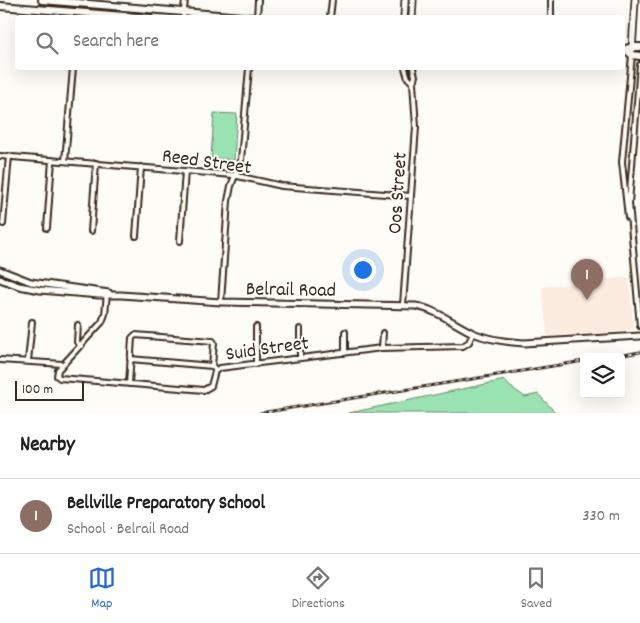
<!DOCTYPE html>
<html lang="en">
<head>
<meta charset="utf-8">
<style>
  body { margin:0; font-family:Dekko,sans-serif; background:#f6f6f6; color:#222 }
  .controls { position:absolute; right:15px; bottom:15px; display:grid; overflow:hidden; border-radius:5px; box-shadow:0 5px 20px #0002 }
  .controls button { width:45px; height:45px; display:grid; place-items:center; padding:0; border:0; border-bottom:1px solid #e0e0e0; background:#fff; color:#222; font:25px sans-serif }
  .scale { position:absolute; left:15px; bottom:12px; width:69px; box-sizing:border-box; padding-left:5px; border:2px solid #3b2a1e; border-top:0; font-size:14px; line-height:18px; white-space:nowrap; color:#3b2a1e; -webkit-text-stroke:4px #fdfcf7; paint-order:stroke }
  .you { position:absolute; left:362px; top:269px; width:18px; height:18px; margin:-12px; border:4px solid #fff; border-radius:50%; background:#1a73e8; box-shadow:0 0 0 8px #1a73e833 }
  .badge { display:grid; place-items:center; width:32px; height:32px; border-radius:50%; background:#2563eb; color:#fff; font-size:16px; font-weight:700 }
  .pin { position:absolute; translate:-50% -41px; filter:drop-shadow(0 1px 2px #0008) }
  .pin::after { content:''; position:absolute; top:26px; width:18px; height:15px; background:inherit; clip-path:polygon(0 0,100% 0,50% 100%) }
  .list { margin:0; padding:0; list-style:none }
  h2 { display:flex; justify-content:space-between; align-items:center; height:65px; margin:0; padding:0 20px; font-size:21px }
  h2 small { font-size:16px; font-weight:400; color:#767676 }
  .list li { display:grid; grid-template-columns:32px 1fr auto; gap:15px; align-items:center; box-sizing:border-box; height:75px; padding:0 20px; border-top:1px solid #e0e0e0 }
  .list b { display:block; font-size:19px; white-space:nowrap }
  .list p { margin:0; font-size:16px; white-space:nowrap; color:#767676 }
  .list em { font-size:16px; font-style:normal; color:#767676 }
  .icon { flex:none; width:28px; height:28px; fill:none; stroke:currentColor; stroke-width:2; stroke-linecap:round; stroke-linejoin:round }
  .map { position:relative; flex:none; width:640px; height:413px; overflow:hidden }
  .search { position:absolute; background:#fff; box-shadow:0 5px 20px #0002; left:15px; right:15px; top:15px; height:55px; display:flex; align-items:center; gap:12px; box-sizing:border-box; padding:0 18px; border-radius:5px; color:#767676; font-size:19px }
  .sheet { height:140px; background:#fff }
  nav { display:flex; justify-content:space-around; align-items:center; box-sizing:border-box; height:70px; border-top:1px solid #e0e0e0; background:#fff; font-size:14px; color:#767676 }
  nav a { display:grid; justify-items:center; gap:2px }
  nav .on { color:#2563eb }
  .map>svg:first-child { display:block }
  .built { fill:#fbebdf }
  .green { fill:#99e3b2; stroke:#6a8668 }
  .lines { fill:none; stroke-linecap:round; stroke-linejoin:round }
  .minor-casing { stroke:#3b2a1e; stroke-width:8 }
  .tertiary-casing { stroke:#3b2a1e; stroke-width:9 }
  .secondary-casing { stroke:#3b2a1e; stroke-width:9 }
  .primary-casing { stroke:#3b2a1e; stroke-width:10 }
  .minor { stroke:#fdfcf7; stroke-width:4 }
  .tertiary { stroke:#fdfcf7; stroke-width:5 }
  .secondary { stroke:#fdfcf7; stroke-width:5.5 }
  .primary { stroke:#fdfcf7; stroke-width:6 }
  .rail-casing { stroke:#3b2a1e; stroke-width:3 }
  .rail { stroke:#fdfcf7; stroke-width:1; stroke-dasharray:4; stroke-linecap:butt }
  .labels { text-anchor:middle; stroke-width:4; stroke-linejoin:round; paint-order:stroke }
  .street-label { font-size:20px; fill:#3b2a1e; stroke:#fdfcf7 }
</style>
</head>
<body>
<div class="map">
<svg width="640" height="413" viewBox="0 0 640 413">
  <rect width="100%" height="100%" fill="#fdfcf7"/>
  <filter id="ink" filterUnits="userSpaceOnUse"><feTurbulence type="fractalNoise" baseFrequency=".02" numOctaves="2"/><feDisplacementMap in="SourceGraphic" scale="10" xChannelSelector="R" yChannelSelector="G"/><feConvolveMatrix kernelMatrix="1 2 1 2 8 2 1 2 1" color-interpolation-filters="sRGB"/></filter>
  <g filter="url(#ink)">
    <!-- built -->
    <path class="built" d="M629 277 634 329 606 333 549 336 547 333 542 287Z"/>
    <!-- green -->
    <path class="green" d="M214 113 237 114 234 160 211 158Z
      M505 380 508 385 525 397 538 394 556 413H349Z"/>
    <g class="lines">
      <!-- minor casing -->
      <g class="minor-casing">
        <path id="minor" d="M183 18 185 0
          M257 18 258 0
          M330 18 332 0
          M551 18V0
          M640 65 629 203 640 326
          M405 68 408 78 413 83
          M0 156 233 175 282 186 411 196
          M65 161 73 68
          M628 217 622 162 632 55
          M3 224 9 156
          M47 228 52 160
          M91 231 96 163
          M136 236 141 167
          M180 241 185 171
          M107 293 105 314 102 322 58 370 57 376 60 378 204 390 211 386 215 371 220 368 382 348 463 346 469 342 473 333
          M221 302 228 201 231 186 241 160 249 68
          M403 305 416 127 413 83 415 76 413 68
          M78 325 77 342 81 346
          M345 332V353
          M382 348 383 333
          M300 358V329
          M130 359 212 366
          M0 360 63 364
          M28 361 32 322
          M256 364V327
          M129 384 132 338 135 335 213 341 214 343 212 366 216 370"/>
      </g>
      <!-- tertiary casing -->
      <g class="tertiary-casing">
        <path id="tertiary" d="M0 270 31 282 109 293
          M0 279 19 286 40 290 99 295H121L221 302 416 306C437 310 454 324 473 333 489 340 507 342 524 343L640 336"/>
      </g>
      <!-- secondary casing -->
      <g class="secondary-casing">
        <path id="secondary" d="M404 18 405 0
          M412 18 413 0
          M632 50 635 0"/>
      </g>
      <!-- primary casing -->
      <g class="primary-casing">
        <path id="primary" d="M42 0 253 18
          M0 6 149 18
          M622 50 632 47H640
          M626 50 632 55 640 56"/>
      </g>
      <!-- minor -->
      <use href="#minor" class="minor"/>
      <!-- tertiary -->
      <use href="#tertiary" class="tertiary"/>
      <!-- secondary -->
      <use href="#secondary" class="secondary"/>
      <!-- primary -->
      <use href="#primary" class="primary"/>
      <!-- rail casing -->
      <g class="rail-casing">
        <path id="rail" d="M613 357 640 352
          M260 413 584 361"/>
      </g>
      <!-- rail -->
      <use href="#rail" class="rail"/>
    </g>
  </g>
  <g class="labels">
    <!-- street labels -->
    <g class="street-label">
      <text transform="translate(207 160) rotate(8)" y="7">Reed Street</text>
      <text transform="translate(396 193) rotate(-86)" y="7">Oos Street</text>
      <text transform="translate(291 288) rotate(1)" y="7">Belrail Road</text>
      <text transform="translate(267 347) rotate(-8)" y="7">Suid Street</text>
    </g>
  </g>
</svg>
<div class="controls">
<button><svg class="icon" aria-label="layers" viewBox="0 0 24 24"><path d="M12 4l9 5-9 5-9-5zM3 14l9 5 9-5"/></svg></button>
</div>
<div class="scale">100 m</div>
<div class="you"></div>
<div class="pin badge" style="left:587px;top:300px;background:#8d6e63">1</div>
<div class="search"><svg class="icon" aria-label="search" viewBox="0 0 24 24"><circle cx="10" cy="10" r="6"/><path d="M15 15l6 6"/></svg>Search here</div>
</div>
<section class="sheet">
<h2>Nearby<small></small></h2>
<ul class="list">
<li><span class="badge" style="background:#8d6e63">1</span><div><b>Bellville Preparatory School</b><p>School · Belrail Road</p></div><em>330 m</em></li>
</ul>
</section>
<nav>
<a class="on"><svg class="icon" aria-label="map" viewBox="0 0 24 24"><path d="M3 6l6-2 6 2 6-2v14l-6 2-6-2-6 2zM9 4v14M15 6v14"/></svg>Map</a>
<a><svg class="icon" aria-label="directions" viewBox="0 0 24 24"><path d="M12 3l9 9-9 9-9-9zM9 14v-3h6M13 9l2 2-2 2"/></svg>Directions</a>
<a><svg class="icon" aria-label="saved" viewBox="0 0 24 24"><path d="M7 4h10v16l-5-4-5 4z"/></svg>Saved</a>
</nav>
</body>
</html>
